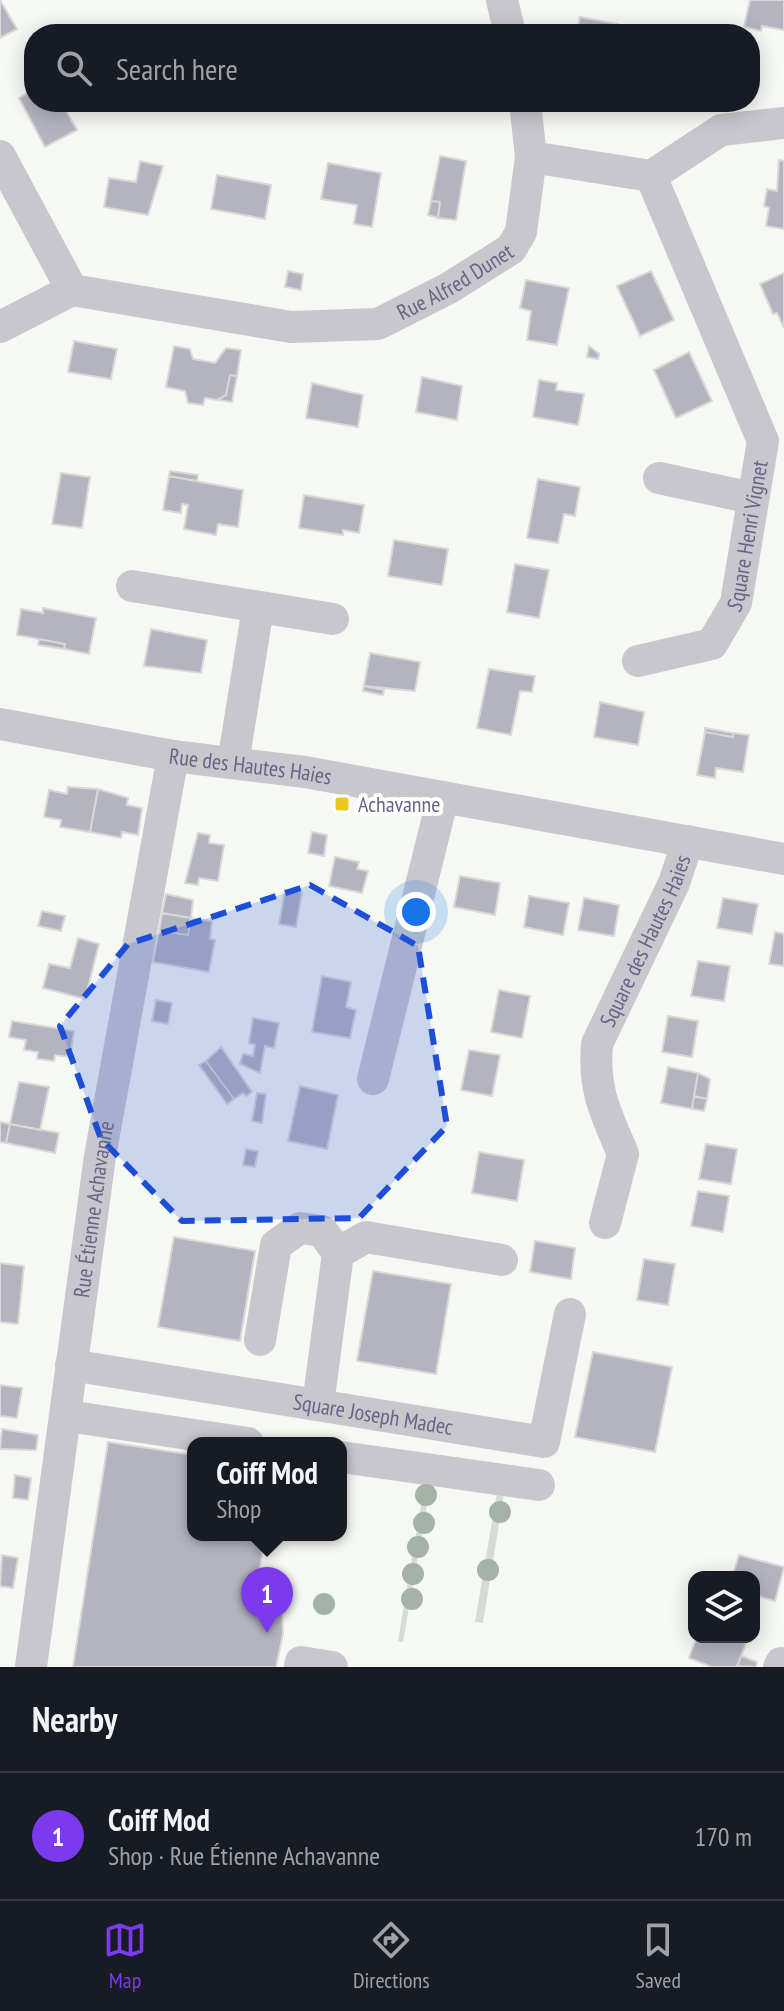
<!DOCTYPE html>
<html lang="en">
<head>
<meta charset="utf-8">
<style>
  body { margin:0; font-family:"PT Sans Narrow",sans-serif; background:#20242c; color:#f1f3f6 }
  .controls { position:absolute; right:24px; bottom:24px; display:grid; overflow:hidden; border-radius:16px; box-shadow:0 4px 20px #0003 }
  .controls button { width:72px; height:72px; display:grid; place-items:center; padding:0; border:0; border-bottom:2px solid #363941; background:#171b24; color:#f1f3f6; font:40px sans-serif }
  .you { position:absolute; left:416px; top:912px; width:28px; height:28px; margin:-20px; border:6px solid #fff; border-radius:50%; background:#1a73e8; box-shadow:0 0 0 12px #1a73e833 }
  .badge { display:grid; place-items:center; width:52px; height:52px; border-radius:50%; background:#7c3aed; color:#fff; font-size:26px; font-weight:700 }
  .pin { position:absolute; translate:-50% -66px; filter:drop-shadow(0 2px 4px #0008) }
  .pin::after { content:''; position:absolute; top:42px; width:28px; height:24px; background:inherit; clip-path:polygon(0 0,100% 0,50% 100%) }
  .popup { position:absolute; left:187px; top:1437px; width:160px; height:104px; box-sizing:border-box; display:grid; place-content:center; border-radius:16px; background:#171b24; filter:drop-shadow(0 2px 6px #0005); font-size:26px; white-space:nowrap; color:#9ea1a6 }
  .popup b { font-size:30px; color:#f1f3f6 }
  .popup::after { content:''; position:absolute; left:50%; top:100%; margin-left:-16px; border:16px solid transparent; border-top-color:#171b24 }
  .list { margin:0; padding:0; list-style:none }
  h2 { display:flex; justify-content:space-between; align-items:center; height:104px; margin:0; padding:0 32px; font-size:34px }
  h2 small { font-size:26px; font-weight:400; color:#9ea1a6 }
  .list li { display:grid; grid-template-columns:52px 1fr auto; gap:24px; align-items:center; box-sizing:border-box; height:128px; padding:0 32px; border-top:2px solid #363941 }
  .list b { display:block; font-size:30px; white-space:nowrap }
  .list p { margin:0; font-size:26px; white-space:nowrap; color:#9ea1a6 }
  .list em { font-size:26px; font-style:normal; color:#9ea1a6 }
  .icon { flex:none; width:44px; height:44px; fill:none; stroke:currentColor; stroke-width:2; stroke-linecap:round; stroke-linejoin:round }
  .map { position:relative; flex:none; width:784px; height:1667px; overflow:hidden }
  .search { position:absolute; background:#171b24; box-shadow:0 4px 20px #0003; left:24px; right:24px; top:24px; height:88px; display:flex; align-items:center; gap:20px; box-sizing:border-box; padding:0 28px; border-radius:32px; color:#9ea1a6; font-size:30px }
  .sheet { height:232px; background:#171b24 }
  nav { display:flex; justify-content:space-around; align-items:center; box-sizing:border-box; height:112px; border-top:2px solid #363941; background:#171b24; font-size:22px; color:#9ea1a6 }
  nav a { display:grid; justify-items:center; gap:4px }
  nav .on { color:#7c3aed }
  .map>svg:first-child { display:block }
  .green { fill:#d3ddd6 }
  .building { fill:#b4b4c0; stroke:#d8d9d7; stroke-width:2 }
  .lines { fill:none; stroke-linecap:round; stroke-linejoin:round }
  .minor { stroke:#c8c7ce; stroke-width:32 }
  .tree { fill:#a4b2a8 }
  .marked { fill:#1d4ed8; fill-opacity:0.2; stroke:#1d4ed8; stroke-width:6; stroke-dasharray:16 10; stroke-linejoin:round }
  .poi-dot { fill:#ebc621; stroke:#fff; stroke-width:3 }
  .labels { text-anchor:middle; stroke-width:8; stroke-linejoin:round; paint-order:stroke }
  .street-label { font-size:22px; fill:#666587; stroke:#fff }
  .poi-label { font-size:22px; fill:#666587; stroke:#fff; text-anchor:start }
</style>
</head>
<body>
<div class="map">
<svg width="784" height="1667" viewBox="0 0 784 1667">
  <rect width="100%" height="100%" fill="#f6f8f4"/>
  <!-- green -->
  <path class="green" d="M425 1481 431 1482 403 1642 398 1641Z
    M497 1492 504 1493 483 1623 475 1622Z"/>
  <!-- building -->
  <path class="building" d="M0 0 17 29 0 38Z
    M750 0H784V30L762 26 761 31 744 27Z
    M580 17 618 24 616 34H576Z
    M651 26 667 28 666 33 672 34H634L635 28 650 30Z
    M34 89V102H61L77 130 45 147 19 98Z
    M440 156 466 161 456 220 438 218 440 202 431 201Z
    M779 160 784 161V229L766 226 769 208 764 206 767 189 777 191Z
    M140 161 163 166 148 215 104 207 109 178 136 182Z
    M328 163 381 173 372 227 354 224 357 205 321 199Z
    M217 175 271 185 265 219 211 209Z
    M431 201 440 202 438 218 428 215Z
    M288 271 303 274 301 290 285 287Z
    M651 271 674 320 640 336 617 286Z
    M784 273V328L777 313 773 314 760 284Z
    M526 280 569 288 557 345 527 340 531 311 520 308Z
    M74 341 117 349 111 379 68 372Z
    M174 346 190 349 193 359 215 363 226 348 241 350 237 376 230 375 226 395 217 400 205 398 203 405 188 403 185 391 166 387Z
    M589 346 599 354 598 359 587 357Z
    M689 352 712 401 676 418 654 370Z
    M230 375 237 376 232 402 217 400 226 395Z
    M422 377 462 386 457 420 416 412Z
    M539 380 557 383 556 390 584 394 578 425 533 417Z
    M312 383 363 395 358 427 306 418Z
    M170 471 198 475 197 481 169 476Z
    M61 473 90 477 82 528 52 524Z
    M169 476 243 490 238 527 218 524 216 535 184 529 188 505 182 504 181 513 163 510Z
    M538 479 580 487 575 516 564 514 558 543 527 538Z
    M304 495 364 505 359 533 343 530V535L299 528Z
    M394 540 448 549 442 585 388 576Z
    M515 564 549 570 539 618 507 612Z
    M43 608 96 618 89 654 64 649 65 644 17 635 21 609 43 613Z
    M151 629 207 640 201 673 144 666Z
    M39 639 65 644 64 649 38 645Z
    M370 653 420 662 415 691 364 686Z
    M489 669 535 676 532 692 520 691 511 735 477 728Z
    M364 686 384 690 383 695 363 691Z
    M600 702 644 712 638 745 594 737Z
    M705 728 733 733V737L705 732Z
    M705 732 733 737V733L749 735 743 772 716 768 715 778 697 775Z
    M68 787 98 789 90 832 60 827 61 820 44 817 49 790 67 794Z
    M98 789 128 798 127 805 142 808 138 835 122 832 121 838 90 832Z
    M312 832 327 835 324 856 308 853Z
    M198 833 210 835 209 843 224 845 218 881 199 878 198 885 185 883Z
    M335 857 359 862 357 869 368 871 362 893 329 886Z
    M460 876 500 883 495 915 454 907Z
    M285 890 302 892 296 927 279 924Z
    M166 894 193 900 191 918 162 913Z
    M529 896 569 903 563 935 524 927Z
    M584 898 619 905 614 936 578 930Z
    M723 898 758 904 752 934 717 928Z
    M42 911 65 916 61 931 38 926Z
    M162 913 191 918 188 935 159 931Z
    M191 918 212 921 210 939 215 940 209 972 153 962 159 931 188 935Z
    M775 932 784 934V966L769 964Z
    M78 938 99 944 85 999 43 988 49 964 70 968Z
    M698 961 730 966 724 1001 691 996Z
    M322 976 351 982 346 1007 356 1010 350 1038 312 1032Z
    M499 990 530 996 522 1038 491 1032Z
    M156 1000 172 1003 168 1024 152 1021Z
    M668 1016 698 1021 692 1057 662 1052Z
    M253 1018 279 1023 274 1048 265 1046 260 1073 240 1064 243 1054 253 1056 255 1045 249 1043Z
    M12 1021 74 1031 70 1057 55 1055 54 1061 37 1059 38 1052 24 1050 26 1040 9 1037Z
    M221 1047 252 1092 246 1096 243 1093 234 1099 206 1061Z
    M469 1050 500 1055 492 1096 461 1090Z
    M206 1061 234 1099 227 1104 199 1065Z
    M668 1067 698 1073 692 1109 661 1103Z
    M698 1073 710 1079 707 1099 694 1096Z
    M19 1082 49 1087 40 1130 10 1124Z
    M300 1086 338 1095 327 1149 288 1141Z
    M257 1093 266 1094 262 1123 252 1121Z
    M694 1096 707 1099 704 1111 692 1109Z
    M0 1122 10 1124 6 1143 0 1142Z
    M10 1124 59 1133 55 1153 6 1143Z
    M706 1144 737 1149 731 1184 699 1179Z
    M246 1149 258 1151 255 1167 243 1165Z
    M479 1152 524 1160 517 1201 472 1193Z
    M698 1191 729 1196 723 1232 691 1226Z
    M174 1237 255 1251 240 1341 158 1327Z
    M535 1241 575 1248 571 1279 530 1272Z
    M644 1259 675 1264 668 1305 637 1300Z
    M0 1263 24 1266 18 1324 0 1322Z
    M373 1271 451 1284 436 1374 357 1361Z
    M593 1352 672 1367 655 1452 575 1437Z
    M0 1385 22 1388 17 1418 0 1416Z
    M2 1429 38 1435 36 1450 0 1449Z
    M108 1442 193 1455V1535H265L254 1606 282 1610 283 1634 276 1667H73Z
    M15 1475 31 1478 28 1500 13 1498Z
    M2 1555 18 1558 13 1588 0 1586Z
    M739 1555 784 1567 775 1601 754 1595V1577H732Z
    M697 1637H730L746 1643 737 1667H712L689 1658Z
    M741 1656 757 1662 756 1667 737 1666Z"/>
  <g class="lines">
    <!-- minor -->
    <g class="minor">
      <path d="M502 0 510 34"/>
      <path d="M525 102 531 157"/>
      <path d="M0 156 72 290"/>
      <path id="s1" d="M0 327 72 290 291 327 378 324 449 288 511 249 521 232 531 157 651 176 721 130 784 123"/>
      <path d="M659 478 752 498"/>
      <path d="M132 586 333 619"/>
      <path id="s2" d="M638 661 712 644 736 603 763 441 651 176"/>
      <path id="s3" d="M0 724 173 756 305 772 784 859"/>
      <path d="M233 763 258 608"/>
      <path d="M373 1079 443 797"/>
      <path id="s4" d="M605 1223 623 1154C606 1113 593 1091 597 1044L674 883 688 841"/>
      <path d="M338 1253 366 1237 502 1260"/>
      <path d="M260 1340 276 1245 300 1228 322 1231 338 1253 318 1405"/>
      <path id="s5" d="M71 1365 544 1442 570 1314"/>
      <path d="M67 1416 248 1443"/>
      <path d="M341 1457 539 1485"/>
      <path id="s6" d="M31 1667 100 1156 173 756"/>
      <path d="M300 1667 301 1662 332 1667"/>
      <path d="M779 1667 781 1663"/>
    </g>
  </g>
  <!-- trees -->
  <g class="tree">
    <circle cx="426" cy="1495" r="11"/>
    <circle cx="500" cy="1512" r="11"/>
    <circle cx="424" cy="1523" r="11"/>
    <circle cx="418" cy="1547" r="11"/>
    <circle cx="488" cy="1570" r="11"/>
    <circle cx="413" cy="1574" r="11"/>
    <circle cx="412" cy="1599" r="11"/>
    <circle cx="324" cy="1604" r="11"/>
  </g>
  <!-- marked area -->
  <path class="marked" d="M310 885 418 946 447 1126 359 1218 182 1221 101 1139 60 1026 128 944Z"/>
  <!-- markers -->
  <rect class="poi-dot" x="334" y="796" width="16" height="16" rx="4"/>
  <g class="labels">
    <!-- street labels -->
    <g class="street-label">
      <text dy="8" stroke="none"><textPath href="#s1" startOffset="478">Rue Alfred Dunet</textPath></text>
      <text dy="8" stroke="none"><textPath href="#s2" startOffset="192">Square Henri Vignet</textPath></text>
      <text dy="8" stroke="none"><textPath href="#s3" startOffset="254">Rue des Hautes Haies</textPath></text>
      <text dy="8" stroke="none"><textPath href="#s4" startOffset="300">Square des Hautes Haies</textPath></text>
      <text dy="8" stroke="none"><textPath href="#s6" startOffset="462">Rue Étienne Achavanne</textPath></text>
      <text dy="8" stroke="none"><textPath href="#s5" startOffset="306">Square Joseph Madec</textPath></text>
    </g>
    <!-- poi labels -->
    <g class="poi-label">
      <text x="358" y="812">Achavanne</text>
    </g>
  </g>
</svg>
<div class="controls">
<button><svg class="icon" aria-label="layers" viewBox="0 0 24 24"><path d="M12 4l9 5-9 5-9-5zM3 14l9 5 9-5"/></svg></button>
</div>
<div class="you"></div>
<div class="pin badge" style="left:267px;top:1633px">1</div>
<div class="popup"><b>Coiff Mod</b>Shop</div>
<div class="search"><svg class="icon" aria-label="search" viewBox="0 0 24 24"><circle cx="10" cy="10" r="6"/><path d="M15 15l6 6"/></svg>Search here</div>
</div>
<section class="sheet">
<h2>Nearby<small></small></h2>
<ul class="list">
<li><span class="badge">1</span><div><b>Coiff Mod</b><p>Shop · Rue Étienne Achavanne</p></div><em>170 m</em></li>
</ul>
</section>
<nav>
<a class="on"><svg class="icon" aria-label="map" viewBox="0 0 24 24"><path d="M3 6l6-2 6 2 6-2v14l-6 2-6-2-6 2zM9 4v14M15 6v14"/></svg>Map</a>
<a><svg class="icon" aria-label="directions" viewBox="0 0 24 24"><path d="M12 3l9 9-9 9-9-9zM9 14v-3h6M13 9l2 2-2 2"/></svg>Directions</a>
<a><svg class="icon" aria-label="saved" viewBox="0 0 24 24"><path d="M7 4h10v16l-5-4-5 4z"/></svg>Saved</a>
</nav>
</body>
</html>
